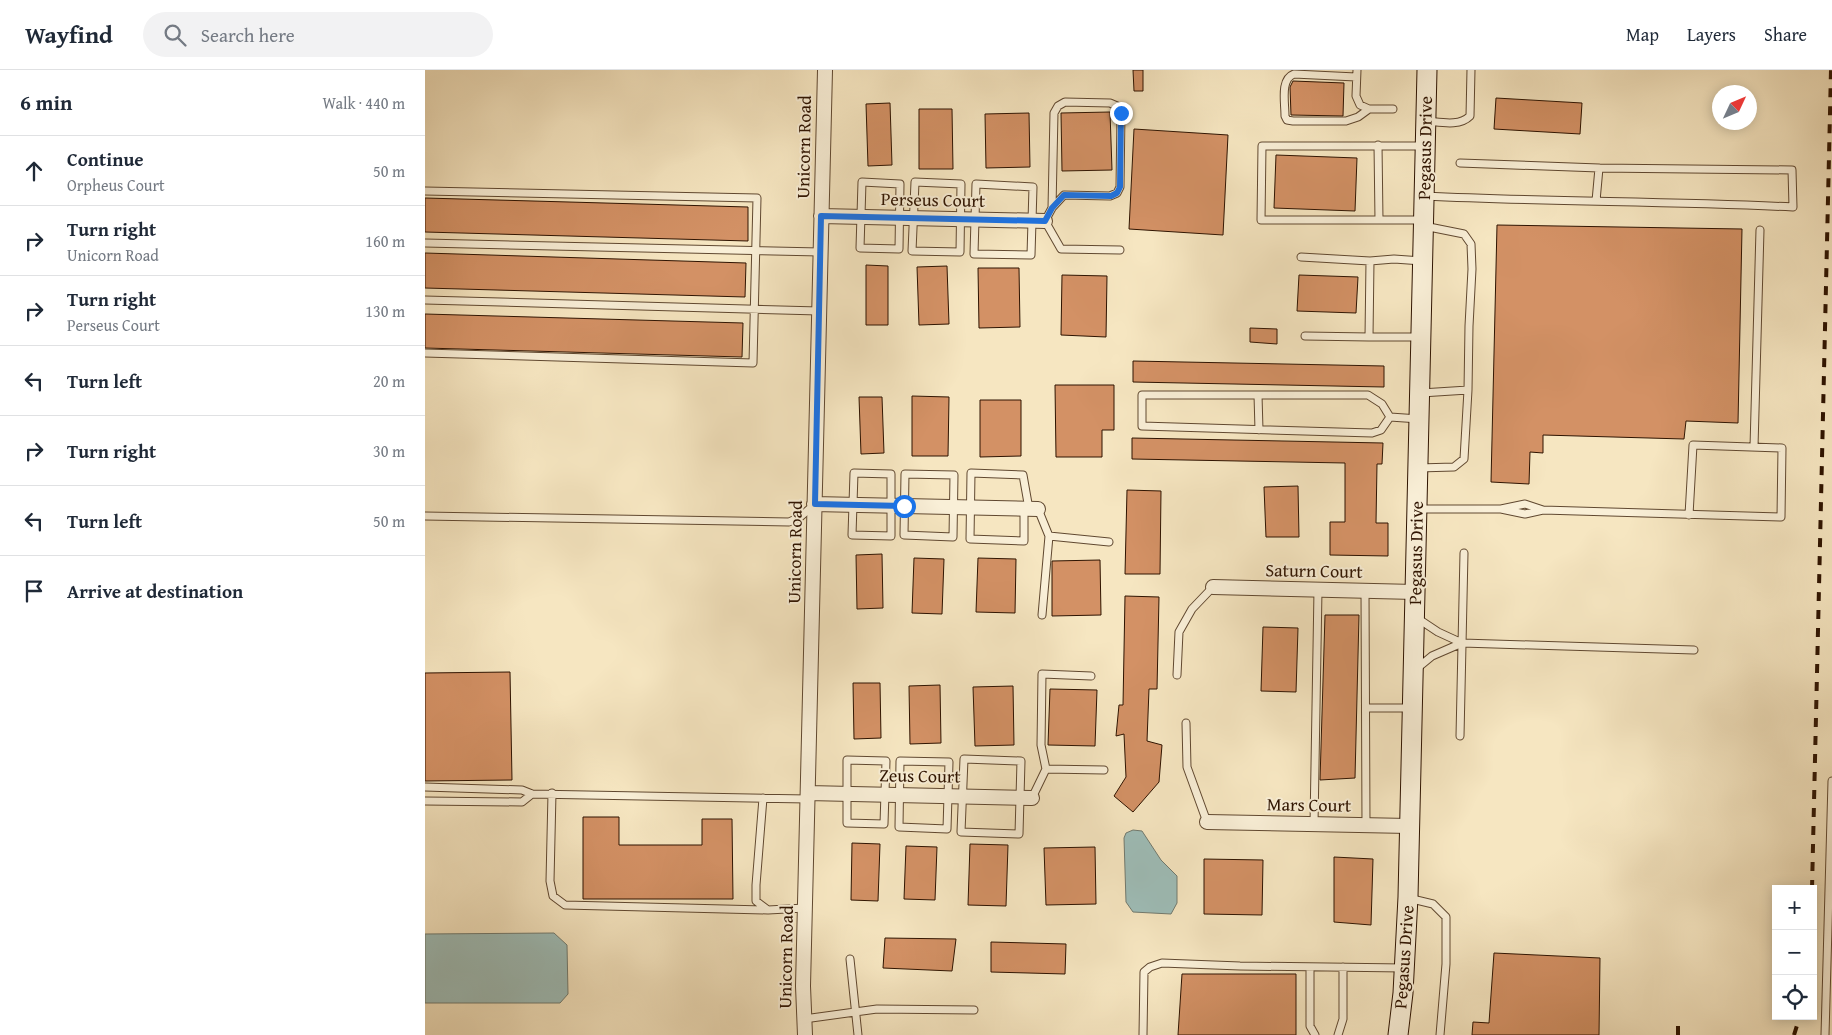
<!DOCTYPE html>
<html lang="en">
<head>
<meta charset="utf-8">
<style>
  body { margin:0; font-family:"Gentium Book Plus",serif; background:#f2f2f3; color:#1f2937 }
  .controls { position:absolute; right:15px; bottom:15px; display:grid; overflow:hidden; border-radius:0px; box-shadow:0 2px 12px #0003 }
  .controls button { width:45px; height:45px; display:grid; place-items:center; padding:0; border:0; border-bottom:1px solid #e0e1e3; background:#fff; color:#1f2937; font:25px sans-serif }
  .compass { position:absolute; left:1287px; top:15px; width:45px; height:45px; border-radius:50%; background:#fff; box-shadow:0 2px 12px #0003; rotate:46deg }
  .stop { position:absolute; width:15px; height:15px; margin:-11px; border:4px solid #1a73e8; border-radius:50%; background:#fff }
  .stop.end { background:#1a73e8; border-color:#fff; box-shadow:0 1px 5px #0008 }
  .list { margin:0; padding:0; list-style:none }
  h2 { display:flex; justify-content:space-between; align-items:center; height:65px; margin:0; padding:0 20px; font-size:21px }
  h2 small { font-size:16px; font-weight:400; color:#747a83 }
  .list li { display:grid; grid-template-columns:32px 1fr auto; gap:15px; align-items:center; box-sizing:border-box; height:70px; padding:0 20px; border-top:1px solid #e0e1e3 }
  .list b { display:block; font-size:19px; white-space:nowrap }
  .list p { margin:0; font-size:16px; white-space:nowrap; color:#747a83 }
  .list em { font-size:16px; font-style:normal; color:#747a83 }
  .icon { flex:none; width:28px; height:28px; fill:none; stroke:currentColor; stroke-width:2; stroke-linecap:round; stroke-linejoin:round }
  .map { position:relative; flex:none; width:1407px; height:965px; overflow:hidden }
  header { display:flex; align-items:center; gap:30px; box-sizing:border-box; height:70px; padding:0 25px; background:#fff; border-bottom:1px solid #e0e1e3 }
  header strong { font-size:24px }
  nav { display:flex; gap:28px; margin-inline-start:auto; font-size:18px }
  .search { width:350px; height:45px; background:#f2f2f3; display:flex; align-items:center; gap:12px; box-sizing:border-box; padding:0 18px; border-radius:28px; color:#747a83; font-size:19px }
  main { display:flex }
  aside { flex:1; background:#fff }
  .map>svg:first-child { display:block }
  .water { fill:#9ebeb9; stroke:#717a6f }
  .building { fill:#d39165; stroke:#2e1300 }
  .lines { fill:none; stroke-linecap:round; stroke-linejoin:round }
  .lane-casing { stroke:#604830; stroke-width:9 }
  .street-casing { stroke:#604830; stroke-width:16 }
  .secondary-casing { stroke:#2e1300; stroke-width:21 }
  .lane { stroke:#f9efd7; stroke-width:7 }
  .street { stroke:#f9efd7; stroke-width:14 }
  .secondary { stroke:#f9efd7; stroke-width:19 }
  .rail { stroke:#2e1300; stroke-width:4; stroke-dasharray:9 9; stroke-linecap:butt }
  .route { stroke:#1a73e8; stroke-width:6 }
  .labels { text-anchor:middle; stroke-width:4; stroke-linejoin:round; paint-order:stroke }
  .street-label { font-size:18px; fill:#2e1300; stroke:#f9efd7 }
</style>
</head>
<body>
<header>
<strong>Wayfind</strong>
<div class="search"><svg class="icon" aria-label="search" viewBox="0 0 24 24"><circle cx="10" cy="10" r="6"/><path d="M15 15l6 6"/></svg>Search here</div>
<nav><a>Map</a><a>Layers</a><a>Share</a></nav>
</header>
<main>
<aside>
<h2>6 min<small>Walk · 440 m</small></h2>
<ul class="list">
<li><svg class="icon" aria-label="ahead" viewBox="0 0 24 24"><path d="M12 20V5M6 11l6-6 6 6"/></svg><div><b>Continue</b><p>Orpheus Court</p></div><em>50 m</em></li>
<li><svg class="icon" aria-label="right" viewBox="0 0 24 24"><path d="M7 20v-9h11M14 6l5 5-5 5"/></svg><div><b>Turn right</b><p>Unicorn Road</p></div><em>160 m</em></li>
<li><svg class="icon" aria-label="right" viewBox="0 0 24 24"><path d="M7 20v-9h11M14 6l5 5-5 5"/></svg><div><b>Turn right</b><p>Perseus Court</p></div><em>130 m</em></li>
<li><svg class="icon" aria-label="left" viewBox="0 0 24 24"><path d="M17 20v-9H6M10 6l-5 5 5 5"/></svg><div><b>Turn left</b></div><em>20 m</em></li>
<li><svg class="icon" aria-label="right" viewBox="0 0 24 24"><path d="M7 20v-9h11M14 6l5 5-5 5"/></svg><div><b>Turn right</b></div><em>30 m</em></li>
<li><svg class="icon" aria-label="left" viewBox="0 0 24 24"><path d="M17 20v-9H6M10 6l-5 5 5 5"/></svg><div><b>Turn left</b></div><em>50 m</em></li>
<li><svg class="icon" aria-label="arrive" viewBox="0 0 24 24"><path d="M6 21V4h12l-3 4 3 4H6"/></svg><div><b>Arrive at destination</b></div></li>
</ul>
</aside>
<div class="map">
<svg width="1407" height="965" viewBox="0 0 1407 965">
  <rect width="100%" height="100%" fill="#f6e6c1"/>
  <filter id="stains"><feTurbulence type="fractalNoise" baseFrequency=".004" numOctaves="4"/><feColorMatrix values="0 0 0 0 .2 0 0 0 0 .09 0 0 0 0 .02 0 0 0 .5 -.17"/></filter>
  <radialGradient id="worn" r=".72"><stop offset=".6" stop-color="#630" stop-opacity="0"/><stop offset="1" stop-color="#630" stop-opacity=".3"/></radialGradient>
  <!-- water -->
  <path class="water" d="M708 760 717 761 736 790 752 806V833L746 844 708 842 701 832 699 768 701 763Z
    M129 863 142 875 143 924 135 933H0V864Z"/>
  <!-- building -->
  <path class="building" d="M708 0H718V21H709Z
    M868 11 919 13 918 46 866 45 865 17Z
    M1071 28 1157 33 1155 64 1069 59Z
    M465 33 467 95 443 96 441 34Z
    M494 39H527L528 99H494Z
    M685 42 687 100 637 101 636 43Z
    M604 43 605 97 561 98 560 44Z
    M709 59 803 65 798 165 704 159Z
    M851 85 932 88 930 141 849 138Z
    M0 128 323 137V171L0 162Z
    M1072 155 1317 159 1313 353 1261 351 1259 369 1118 365V383L1105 382 1104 414 1066 412Z
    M0 183 321 193 320 227 0 218Z
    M441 195 463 196V255H441Z
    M522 196 524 254 494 255 492 197Z
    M553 198H594L595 257 554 258Z
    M637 205 682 206 681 267 636 265Z
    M874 205 933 207 931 243 872 241Z
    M0 244 318 253 317 287 0 278Z
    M825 258 852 259V274L825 272Z
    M708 291 959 296V317L708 312Z
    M630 315H689V360H677V387H631Z
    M487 326 524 327 523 386H487Z
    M434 327H457L459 383 436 384Z
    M555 330H596V386L555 387Z
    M707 368 958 373 957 394H952L951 453H963V486L905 485V452H920V393L707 389Z
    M873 416 874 467H841L839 417Z
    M702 420 736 421 735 504H700Z
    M457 484 458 538 432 539 431 485Z
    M489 488 519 489 517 544 487 543Z
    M553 488 591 489 590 543 551 542Z
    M675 490 676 545 627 546V491Z
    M700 526 734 527 732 619H724L722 671 737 675 734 712 708 742 689 726 701 707 699 664 691 666 694 635H698Z
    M900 545H934L930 708 895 710Z
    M838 557 873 558 871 622 836 621Z
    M85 602 87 710 0 711V603Z
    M428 613H455L456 668 429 669Z
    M515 615 516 673 485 674 484 616Z
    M588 616 589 675 550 676 548 617Z
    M625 619 672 620 670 676 623 675Z
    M158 747H194V775H277V749H307L308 829H158Z
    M427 773 455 774 453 831 426 830Z
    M545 774 583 775 581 836 543 835Z
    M481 776 512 777 510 830 479 829Z
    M670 777 671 834 621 835 619 778Z
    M909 787 948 789 946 855 909 852Z
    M779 789 838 790 837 845 779 844Z
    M460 868 531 869 527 901 458 898Z
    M566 872 641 874 640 904 566 902Z
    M1069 883 1175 888 1174 965H1047L1048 952 1064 953Z
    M757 904H871V965H753Z"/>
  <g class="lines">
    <!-- lane casing -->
    <g class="lane-casing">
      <path id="lane" d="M932 0 931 26 935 35 944 39H968
        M931 7 869 4C855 9 860 32 860 46L862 50 868 51H921L933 47 944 39
        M1001 51C1015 52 1034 57 1045 46L1046 0
        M953 75 954 150
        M437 112 475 114 474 179 435 178Z
        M490 112 536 114 535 182 487 181Z
        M551 114 608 117 606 185 549 184Z
        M0 121 332 128 328 293 0 283
        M1000 126C1122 132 1245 131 1368 137L1367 100 1174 98 1035 93
        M1171 131 1174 98
        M627 138 629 43 633 36 640 32 685 33 692 36 696 43 695 117 692 123 685 126 639 125 627 138 620 151 636 179 695 180
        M999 150H836L837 76H1000
        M0 173 395 182
        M876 187 945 191
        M0 230 394 241
        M880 266 944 267
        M995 267H944L945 191 969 189 997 191
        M996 323 1043 320
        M833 325 834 360
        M965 347 956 360 947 363 717 356V325H943L957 334 965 347 994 349
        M1329 377 1335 160
        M993 398 1029 397 1039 389 1043 320 1044 256 1047 199 1046 174 1039 164 999 156
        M429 403 466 404V466L427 465Z
        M480 404 529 405 528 467 479 465Z
        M599 439V471L545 469 546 403 598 405 604 439
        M613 439 624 466 617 545
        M992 439H1076L1100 444 1118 440
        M1076 439 1100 434 1118 440 1356 447 1357 378 1268 375 1264 445
        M0 446 364 452 375 447 389 435
        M624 466 684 472
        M940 521 941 755
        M992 548 1013 562 1037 573 1269 580
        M990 600 1007 586 1037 573
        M752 605 754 562 767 539 788 517
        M941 638H985
        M761 653 762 697 782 752
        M1035 666 1039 483
        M539 689 596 691 594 764 536 762Z
        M422 690 461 691 459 754 422 753Z
        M475 691 524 692 522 759 474 757Z
        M621 699 616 675 617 604 666 606
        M0 717 97 720 107 724 383 729
        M127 723 125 811 128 826 140 835 343 840
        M338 728 331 815V831L343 840 380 838
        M607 728 621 699 679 700
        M0 731 97 732 107 724
        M889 754 893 520
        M983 828 1008 834 1021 847V894L1015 965
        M425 889 433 965
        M885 897V956L890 965
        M379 949 452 939 549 940
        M718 965 719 902 725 897 737 893 815 896 979 898
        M913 965 918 949V897
        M1400 965 1407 711"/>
    </g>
    <!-- street casing -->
    <g class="street-casing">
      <path id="street" d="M396 146 620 151
        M389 434 613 439
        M788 517 990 522
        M383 723 607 728
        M782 752 984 756
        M380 965 378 916 400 0"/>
    </g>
    <!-- secondary casing -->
    <g class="secondary-casing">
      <path id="secondary" d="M973 965 978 923 983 827 1002 0"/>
    </g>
    <!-- lane -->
    <use href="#lane" class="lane"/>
    <!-- street -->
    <use href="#street" class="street"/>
    <!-- secondary -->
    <use href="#secondary" class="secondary"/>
    <!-- rail -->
    <path class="rail" d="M1387 819 1406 0
      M1253 965V955
      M1369 965 1375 946"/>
  </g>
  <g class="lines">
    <!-- route -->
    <path class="route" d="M479 436 390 434 396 146 620 151 627 138 639 125 686 126 692 123 695 117 696 43"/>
  </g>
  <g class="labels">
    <!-- street labels -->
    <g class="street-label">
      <text transform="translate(379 77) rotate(-89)" y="6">Unicorn Road</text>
      <text transform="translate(1000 78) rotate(-89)" y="6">Pegasus Drive</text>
      <text transform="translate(508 130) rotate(1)" y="6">Perseus Court</text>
      <text transform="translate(370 482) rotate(-89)" y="6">Unicorn Road</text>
      <text transform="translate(991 483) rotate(-89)" y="6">Pegasus Drive</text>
      <text transform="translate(889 501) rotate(1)" y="6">Saturn Court</text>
      <text transform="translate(495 706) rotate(1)" y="6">Zeus Court</text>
      <text transform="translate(884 735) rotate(1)" y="6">Mars Court</text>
      <text transform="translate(361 887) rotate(-89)" y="6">Unicorn Road</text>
      <text transform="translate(979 887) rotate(-86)" y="6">Pegasus Drive</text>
    </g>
  </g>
  <rect width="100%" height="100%" filter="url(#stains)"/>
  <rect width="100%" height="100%" fill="url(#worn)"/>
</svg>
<div class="controls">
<button>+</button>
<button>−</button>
<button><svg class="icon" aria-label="locate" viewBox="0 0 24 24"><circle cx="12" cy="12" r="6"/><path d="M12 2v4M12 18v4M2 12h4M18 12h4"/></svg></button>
</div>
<svg class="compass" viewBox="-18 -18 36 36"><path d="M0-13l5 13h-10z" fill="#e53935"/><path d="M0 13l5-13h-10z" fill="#747a83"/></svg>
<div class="stop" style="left:479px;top:436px"></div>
<div class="stop end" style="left:696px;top:43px"></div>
</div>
</main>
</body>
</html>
